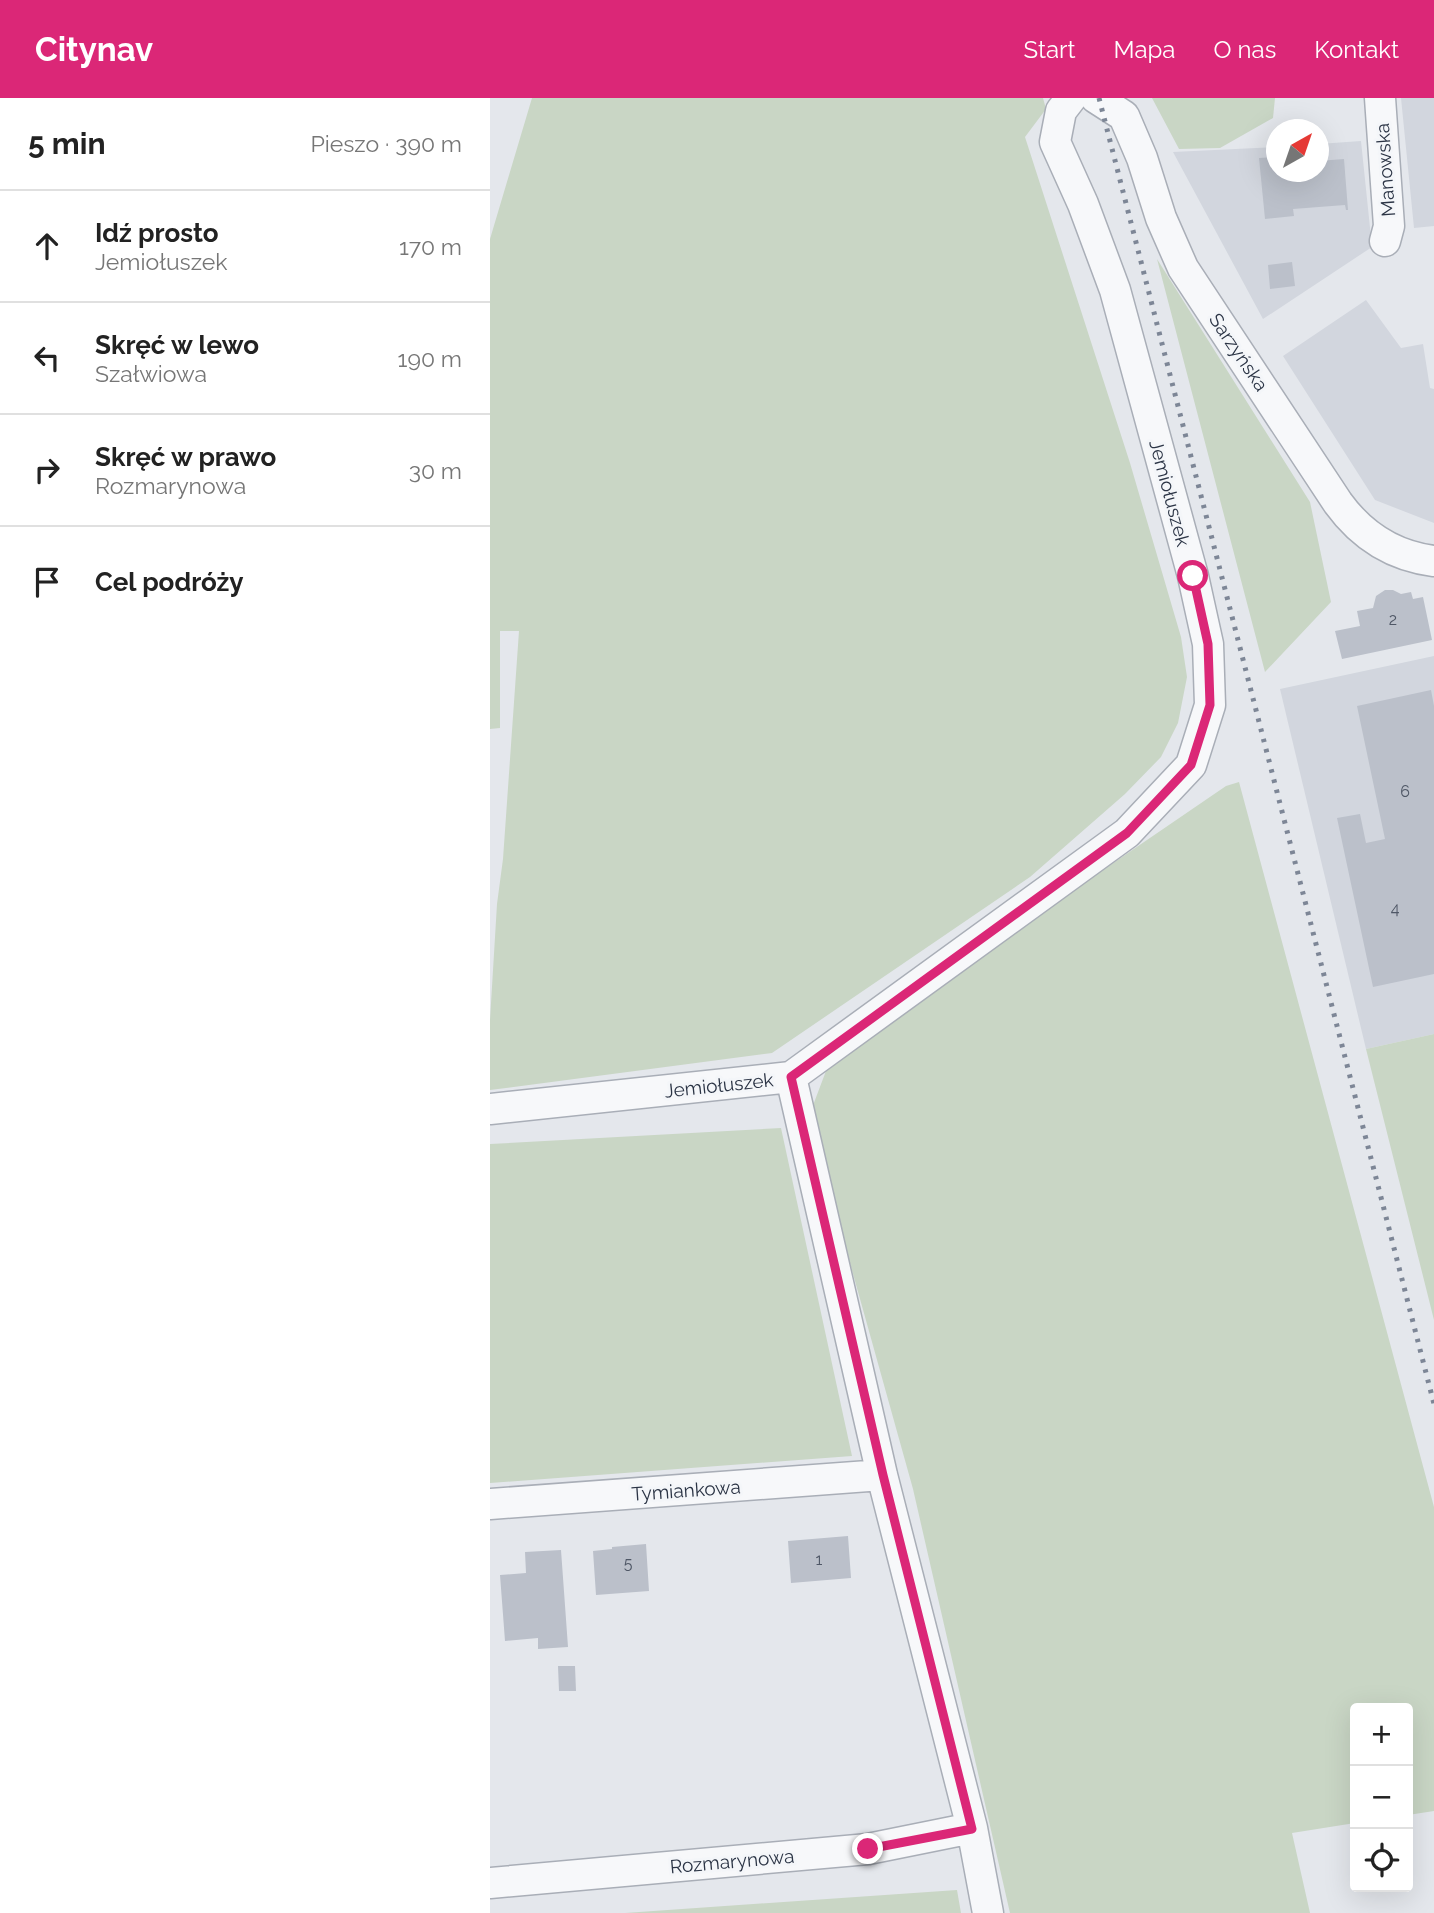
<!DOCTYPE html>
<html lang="pl">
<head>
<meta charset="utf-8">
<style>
  body { margin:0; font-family:Raleway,sans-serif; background:#f6f6f6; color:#222 }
  .controls { position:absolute; right:21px; bottom:21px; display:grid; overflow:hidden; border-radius:7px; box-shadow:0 7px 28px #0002 }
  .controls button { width:63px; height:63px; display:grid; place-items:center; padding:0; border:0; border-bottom:2px solid #e0e0e0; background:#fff; color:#222; font:35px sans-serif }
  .compass { position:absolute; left:776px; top:21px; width:63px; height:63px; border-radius:50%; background:#fff; box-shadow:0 7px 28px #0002; rotate:40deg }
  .stop { position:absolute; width:21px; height:21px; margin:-16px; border:5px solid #db2777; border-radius:50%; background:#fff }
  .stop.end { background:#db2777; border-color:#fff; box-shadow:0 2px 7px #0008 }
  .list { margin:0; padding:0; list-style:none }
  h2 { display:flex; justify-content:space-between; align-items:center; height:91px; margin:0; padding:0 28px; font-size:30px }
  h2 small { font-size:23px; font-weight:400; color:#767676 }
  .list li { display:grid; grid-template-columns:46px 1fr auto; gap:21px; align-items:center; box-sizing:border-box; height:112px; padding:0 28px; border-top:2px solid #e0e0e0 }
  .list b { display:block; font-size:26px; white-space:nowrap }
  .list p { margin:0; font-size:23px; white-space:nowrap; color:#767676 }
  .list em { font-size:23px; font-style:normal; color:#767676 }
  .icon { flex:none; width:38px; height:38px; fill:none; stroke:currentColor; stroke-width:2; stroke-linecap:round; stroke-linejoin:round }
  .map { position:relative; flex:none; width:944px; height:1815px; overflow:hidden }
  header { display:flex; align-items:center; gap:42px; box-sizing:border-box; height:98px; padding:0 35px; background:#db2777; color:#fff }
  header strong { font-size:33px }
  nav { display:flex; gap:38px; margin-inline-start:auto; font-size:24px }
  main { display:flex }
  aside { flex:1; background:#fff }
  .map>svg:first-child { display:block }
  .built { fill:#d2d6de }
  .green { fill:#c9d6c5 }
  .building { fill:#bbc0ca }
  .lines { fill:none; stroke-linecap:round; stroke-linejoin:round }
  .minor-casing { stroke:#a9aeb7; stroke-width:33 }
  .minor { stroke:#f7f8fa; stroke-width:30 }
  .rail { stroke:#7d8696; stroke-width:5; stroke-dasharray:3.5 7; stroke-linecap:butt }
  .route { stroke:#db2777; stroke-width:9 }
  .labels { text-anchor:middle; stroke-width:6; stroke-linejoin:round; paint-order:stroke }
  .number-label { font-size:16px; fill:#4f5766 }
  .street-label { font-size:19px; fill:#2b3445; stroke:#f4f6f9 }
</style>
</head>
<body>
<header>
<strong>Citynav</strong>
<nav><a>Start</a><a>Mapa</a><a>O nas</a><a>Kontakt</a></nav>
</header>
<main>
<aside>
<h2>5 min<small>Pieszo · 390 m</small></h2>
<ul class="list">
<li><svg class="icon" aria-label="ahead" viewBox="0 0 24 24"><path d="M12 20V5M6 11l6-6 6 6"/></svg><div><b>Idź prosto</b><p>Jemiołuszek</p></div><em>170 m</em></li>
<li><svg class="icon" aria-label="left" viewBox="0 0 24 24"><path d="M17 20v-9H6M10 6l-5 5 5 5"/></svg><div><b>Skręć w lewo</b><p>Szałwiowa</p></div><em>190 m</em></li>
<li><svg class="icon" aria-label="right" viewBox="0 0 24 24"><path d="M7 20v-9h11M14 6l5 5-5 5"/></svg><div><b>Skręć w prawo</b><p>Rozmarynowa</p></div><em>30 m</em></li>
<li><svg class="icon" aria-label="arrive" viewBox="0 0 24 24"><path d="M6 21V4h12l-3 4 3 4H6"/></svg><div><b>Cel podróży</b></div></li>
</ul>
</aside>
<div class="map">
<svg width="944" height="1815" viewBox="0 0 944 1815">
  <rect width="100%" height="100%" fill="#e4e7ec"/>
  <!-- built -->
  <path class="built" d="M911 0H944V128L924 130Z
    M871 43 882 149 773 221 683 54 786 49V74H828L829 46Z
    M876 202 911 250 933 246 940 290 944 291V425L885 402 793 258Z
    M944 558V936L876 951 790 591Z"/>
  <!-- green -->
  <path class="green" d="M42 0H553L556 11 535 39 640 365 691 539 697 579 688 625 671 659 635 696 540 779 282 955 0 992V922L7 806 13 761 29 533H10V630L0 631V141Z
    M662 0H785L783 20 730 50 689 51Z
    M667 161 820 404 841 504 775 574Z
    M749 684 944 1409V1713L918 1717V1610H865V1725L802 1735 820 1815H520L423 1391 319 1018 342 957 736 688Z
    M944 936V1222L876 951Z
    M291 1030 362 1358 0 1385V1046Z
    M467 1792 471 1815H135Z"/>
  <!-- building -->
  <path class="building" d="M786 59V74H828V63L854 61 858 112H856L855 107 803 111 804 118 775 121 769 60Z
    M802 164 805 188 780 191 778 167Z
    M895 492H903L911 496 921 494 923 501 933 499 942 542 852 561 845 533 870 528 867 513 883 510 886 498Z
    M941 592 944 608V876L883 889 847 720 870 716 876 745 895 741 867 608Z
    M358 1438 361 1480 301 1485 298 1443Z
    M156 1446 159 1493 106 1497 103 1453 122 1451V1449Z
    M71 1452 78 1549 48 1551V1540L15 1543 10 1477 36 1475 35 1454Z
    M68 1568H85L86 1593H69Z"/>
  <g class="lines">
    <!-- minor casing -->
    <g class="minor-casing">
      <path id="minor" d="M606 0 634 18 652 60 671 120 693 170 848 405C872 438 903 458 944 463
        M890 0 899 128 895 143
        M301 979 392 1377 482 1730 498 1815
        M0 1011 301 979 637 735 701 667 720 607 718 546 703 478 625 192 593 106 565 44 571 13 581 0
        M0 1406 392 1377
        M0 1785 378 1751 482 1730"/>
    </g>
    <!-- minor -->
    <use href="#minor" class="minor"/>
    <!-- rail -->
    <path class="rail" d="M609 0 944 1306"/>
  </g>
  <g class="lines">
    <!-- route -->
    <path class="route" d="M378 1751 482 1731 393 1377 301 979 637 735 701 667 720 607 718 546 703 478"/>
  </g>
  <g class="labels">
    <!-- number labels -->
    <g class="number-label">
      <text x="903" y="527">2</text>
      <text x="915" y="699">6</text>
      <text x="905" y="816">4</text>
      <text x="329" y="1467">1</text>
      <text x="138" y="1471">5</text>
    </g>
    <!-- street labels -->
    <g class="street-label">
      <text transform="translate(895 72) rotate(-94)" y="7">Manowska</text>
      <text transform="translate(749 254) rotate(56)" y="7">Sarzyńska</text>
      <text transform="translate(680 395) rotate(75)" y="7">Jemiołuszek</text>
      <text transform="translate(229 987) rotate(-6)" y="7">Jemiołuszek</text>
      <text transform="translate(196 1392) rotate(-4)" y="7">Tymiankowa</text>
      <text transform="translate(242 1763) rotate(-5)" y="7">Rozmarynowa</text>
    </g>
  </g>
</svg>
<div class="controls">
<button>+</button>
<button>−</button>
<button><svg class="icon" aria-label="locate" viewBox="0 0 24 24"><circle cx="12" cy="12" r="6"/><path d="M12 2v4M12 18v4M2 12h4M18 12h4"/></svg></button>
</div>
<svg class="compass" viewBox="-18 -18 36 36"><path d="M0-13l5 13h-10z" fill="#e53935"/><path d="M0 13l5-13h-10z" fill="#767676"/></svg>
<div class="stop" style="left:703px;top:478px"></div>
<div class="stop end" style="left:378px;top:1751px"></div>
</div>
</main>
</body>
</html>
